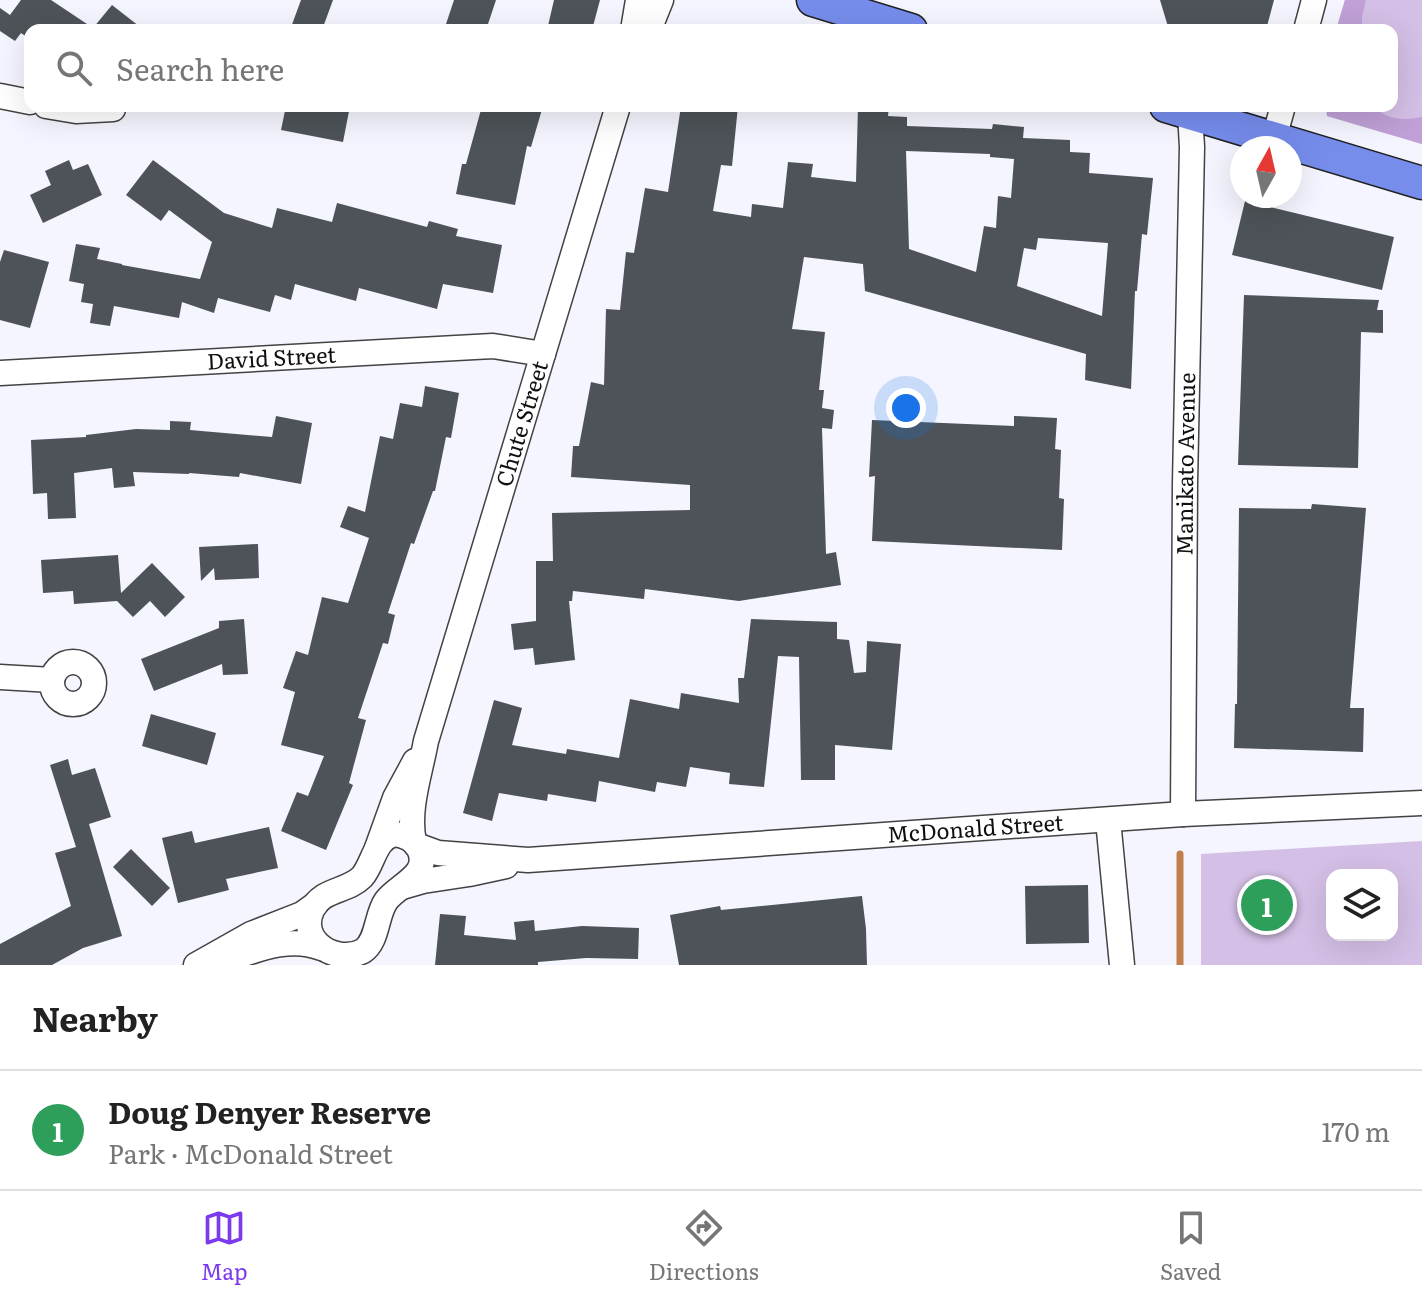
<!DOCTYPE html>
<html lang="en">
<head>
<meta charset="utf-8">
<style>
  body { margin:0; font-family:Literata,serif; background:#f6f6f6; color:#222 }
  .controls { position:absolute; right:24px; bottom:24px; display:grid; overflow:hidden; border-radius:16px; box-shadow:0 8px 32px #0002 }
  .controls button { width:72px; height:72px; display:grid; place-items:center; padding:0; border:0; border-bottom:2px solid #e0e0e0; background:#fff; color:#222; font:40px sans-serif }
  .compass { position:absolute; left:1230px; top:136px; width:72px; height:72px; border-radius:50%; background:#fff; box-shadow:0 8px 32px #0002; rotate:8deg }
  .you { position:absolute; left:906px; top:408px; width:28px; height:28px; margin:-20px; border:6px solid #fff; border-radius:50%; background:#1a73e8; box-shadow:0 0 0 12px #1a73e833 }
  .badge { display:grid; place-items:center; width:52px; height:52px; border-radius:50%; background:#7c3aed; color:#fff; font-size:26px; font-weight:700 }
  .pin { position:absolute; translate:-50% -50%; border:4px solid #fff; box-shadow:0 2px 8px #0006 }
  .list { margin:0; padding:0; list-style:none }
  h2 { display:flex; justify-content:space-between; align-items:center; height:104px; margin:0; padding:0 32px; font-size:34px }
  h2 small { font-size:26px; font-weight:400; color:#767676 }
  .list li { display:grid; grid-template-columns:52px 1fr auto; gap:24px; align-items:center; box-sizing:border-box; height:120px; padding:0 32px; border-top:2px solid #e0e0e0 }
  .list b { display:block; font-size:30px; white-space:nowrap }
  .list p { margin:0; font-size:26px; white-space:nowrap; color:#767676 }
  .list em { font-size:26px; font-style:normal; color:#767676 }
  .icon { flex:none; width:44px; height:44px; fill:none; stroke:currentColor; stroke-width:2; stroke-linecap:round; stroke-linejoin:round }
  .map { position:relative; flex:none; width:1422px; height:965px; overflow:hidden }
  .search { position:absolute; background:#fff; box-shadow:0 8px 32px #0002; left:24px; right:24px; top:24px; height:88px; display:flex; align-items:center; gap:20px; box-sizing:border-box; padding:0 28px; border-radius:16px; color:#767676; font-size:30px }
  .sheet { height:224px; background:#fff }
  nav { display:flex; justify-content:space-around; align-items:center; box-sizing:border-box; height:112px; border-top:2px solid #e0e0e0; background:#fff; font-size:22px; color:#767676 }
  nav a { display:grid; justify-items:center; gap:4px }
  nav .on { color:#7c3aed }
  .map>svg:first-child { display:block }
  .green { fill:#d4bfe6; fill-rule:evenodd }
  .forest { fill:#c0a0d6 }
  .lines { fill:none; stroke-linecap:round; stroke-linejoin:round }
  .stream { stroke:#c27f4a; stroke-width:7 }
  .building { fill:#4d5358; fill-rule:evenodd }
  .minor-casing { stroke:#434343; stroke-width:27 }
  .major-casing { stroke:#212121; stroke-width:35 }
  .minor { stroke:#fff; stroke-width:24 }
  .major { stroke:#768dec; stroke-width:32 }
  .labels { text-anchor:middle; stroke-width:8; stroke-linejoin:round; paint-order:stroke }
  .street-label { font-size:22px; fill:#101010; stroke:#fff }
</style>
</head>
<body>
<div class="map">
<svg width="1422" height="965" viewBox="0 0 1422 965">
  <rect width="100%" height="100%" fill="#f4f5fe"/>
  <!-- green -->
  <path class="green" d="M1345 0H1422V144L1327 116 1326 106H1392V30H1336Z
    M1422 841V965H1201V854ZM1332 875H1392V935H1332Z"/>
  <!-- forest -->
  <path class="forest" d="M1345 0H1366L1362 17V30H1336Z
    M1326 106H1373C1387 120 1403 121 1422 117V144L1327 116Z"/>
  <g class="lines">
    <!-- stream -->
    <path class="stream" d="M1180 854V965"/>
  </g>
  <!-- building -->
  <path class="building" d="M21 0H51L93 28 112 5 144 30H30V39L21 33 15 41 0 31V8L10 15Z
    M301 0H333L322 30H290Z
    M454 0H496L486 30H444Z
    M554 0H600L592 30H547Z
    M1160 0H1274L1266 30H1169Z
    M286 106H350L343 142 281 130Z
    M482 106H543L531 147 527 146 515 205 456 194 462 164H466Z
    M681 106H738L732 166 721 165 713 211 751 217 752 204 783 208 788 162 813 164 811 177 856 182 858 106H889L888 116 907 117V126L992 129 993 124 1024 127 1023 138 1070 140V152L1090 153 1089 173 1153 178 1147 235 1142 234 1137 291H1135L1131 389 1085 380 1086 354 865 291 863 264 804 257 792 329 825 332 819 390H824L822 408 834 410 832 429 822 428 826 554 836 552 841 585 739 601 645 589 644 599 573 591 572 601H569L575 660 535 665 533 648 514 650 511 624 536 621V561H553L552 513 690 510V485L571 477 573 446H579L591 382 604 385 606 309 620 310 626 252 634 253 645 188 668 192ZM906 151 990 154V157L1014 159 1011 198 998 196 996 228 984 226 976 272 909 249ZM1038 238 1108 243 1102 316 1017 286 1024 248 1036 250Z
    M69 160 73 170 88 164 102 195 43 223 30 195 51 185 45 171Z
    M153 160 224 213 272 228 277 208 332 222 337 203 427 227 429 221 458 229 456 236 502 245 493 293 443 284 437 309 359 288 356 301 295 284 291 300 275 295 270 312 218 298 214 313 182 302 179 318 114 306 110 326 90 323 93 304 81 302 84 284 69 281 76 244 100 248 97 259 122 264V265L200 279 212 242 169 210 161 221 126 195Z
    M1245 201 1394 237 1382 290 1232 255Z
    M4 250 49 262 30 328 0 320V262Z
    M1244 295 1379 300 1377 310H1383V333L1361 332 1358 468 1238 465Z
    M425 386 459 393 451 438 446 437 435 491H433L414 544 411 543 388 613 395 615 388 644 383 643 358 718 366 720 349 783 353 785 326 850 281 831 297 792 308 796 324 756 281 745 295 692 283 688 296 651 308 655 322 597 348 603 369 538 340 527 348 506 365 512 380 436 393 439 400 403 422 407Z
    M276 416 312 423 301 484 240 473 239 477 189 473V474L133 472 135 486 114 488 112 468 74 473 76 518 48 519 47 493 33 494 31 440 86 437V435L136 429 170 430V421L191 422 190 430 272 437Z
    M1014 416 1057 418 1055 449 1061 450 1059 498 1064 499 1062 550 872 541 875 476 869 477 872 420 1014 426Z
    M1312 504 1366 508 1350 708H1364L1363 752 1234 748 1235 704H1237L1239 508 1311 509Z
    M258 544 259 578 215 580 214 568 201 581 199 547Z
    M118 555 121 593 152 563 185 597 165 617 150 601 133 617 117 601 74 604 73 591 43 593 41 560Z
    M244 619 248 674 223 675 222 664 154 691 141 659 219 628V621Z
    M751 619 837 622V639L849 640 854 673 866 672 867 641 901 644 892 750 835 745V780H801L799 657 778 656 764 787 729 784 730 773 690 767 686 787 657 782 655 792 599 781 596 802 548 794 547 801 499 793 492 821 463 813 494 700 522 708 512 745 566 754 567 749 619 758 630 699 679 709 681 693 739 703 738 678H744Z
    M151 714 216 733 207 765 142 746Z
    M68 759 72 775 95 768 111 817 89 824 122 936 83 948 52 965H0V944L71 906 55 853 76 847 50 765Z
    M269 827 278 868 226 879 229 890 178 903 162 838 192 831 195 843Z
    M131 849 170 888 152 906 113 867Z
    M1088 885 1089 943 1026 944 1025 886Z
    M862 896 866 929 867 965H679L670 915 720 906 721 910Z
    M440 914 466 916 464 935 516 940 514 922 534 920 535 931 582 926 639 928 638 959 586 958 538 962V965H435Z"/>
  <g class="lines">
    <!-- minor casing -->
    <g class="minor-casing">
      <g id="minor">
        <path d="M633 30 638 0"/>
        <path d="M649 30 661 0"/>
        <path d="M1306 30 1314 0"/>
        <path d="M0 96 30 102"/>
        <path d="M46 106 76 111 113 109"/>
        <path d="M1274 138 1283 106"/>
        <path id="s1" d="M0 373 493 346 543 354"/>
        <circle cx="73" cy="683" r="21"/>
        <path d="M0 677 52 680"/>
        <path id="s2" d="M1183 814 1185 483 1192 147 1190 113"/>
        <path d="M1108 820 1122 965"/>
        <path d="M394 834C404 835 414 839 419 849 432 875 397 885 386 901 376 915 378 941 363 951 336 965 298 941 312 910 321 889 347 892 362 877 374 863 374 840 394 834Z"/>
        <path id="s3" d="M414 842C407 810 420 774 426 741L618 106"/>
        <path id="s4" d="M416 845 438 853 528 860 1183 814 1422 803"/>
        <path d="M377 848 395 798 415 761"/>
        <path d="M402 887 423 881 469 874 506 866"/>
        <path d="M223 961C254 951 289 935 321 948"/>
        <path d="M196 965 251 934 302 914 316 904"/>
      </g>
    </g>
    <!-- major casing -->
    <g class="major-casing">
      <path id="major" d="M813 0 911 30
        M1166 106 1422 183"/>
    </g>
    <!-- minor -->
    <use href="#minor" class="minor"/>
    <!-- major -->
    <use href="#major" class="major"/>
  </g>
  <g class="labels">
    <!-- street labels -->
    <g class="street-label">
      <text dy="8" stroke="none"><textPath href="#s1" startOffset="272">David Street</textPath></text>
      <text dy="8" stroke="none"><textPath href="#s3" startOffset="434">Chute Street</textPath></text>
      <text dy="8" stroke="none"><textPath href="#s2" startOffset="350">Manikato Avenue</textPath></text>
      <text dy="8" stroke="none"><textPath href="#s4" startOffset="562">McDonald Street</textPath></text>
    </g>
  </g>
</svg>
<div class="controls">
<button><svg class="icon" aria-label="layers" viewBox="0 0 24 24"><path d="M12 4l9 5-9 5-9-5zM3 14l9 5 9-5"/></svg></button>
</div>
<svg class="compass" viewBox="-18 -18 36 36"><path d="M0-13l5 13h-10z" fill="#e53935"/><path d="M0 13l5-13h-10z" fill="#767676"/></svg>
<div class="you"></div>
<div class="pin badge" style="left:1267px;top:905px;background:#2e9e5b">1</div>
<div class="search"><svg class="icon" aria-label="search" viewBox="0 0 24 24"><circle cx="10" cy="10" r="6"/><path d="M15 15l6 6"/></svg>Search here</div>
</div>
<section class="sheet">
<h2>Nearby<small></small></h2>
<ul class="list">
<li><span class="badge" style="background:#2e9e5b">1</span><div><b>Doug Denyer Reserve</b><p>Park · McDonald Street</p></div><em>170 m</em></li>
</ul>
</section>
<nav>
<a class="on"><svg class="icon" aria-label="map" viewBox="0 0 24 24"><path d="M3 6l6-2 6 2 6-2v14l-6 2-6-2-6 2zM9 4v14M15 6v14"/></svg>Map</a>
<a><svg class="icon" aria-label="directions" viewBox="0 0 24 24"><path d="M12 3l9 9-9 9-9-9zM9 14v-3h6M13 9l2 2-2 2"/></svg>Directions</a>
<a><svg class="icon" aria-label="saved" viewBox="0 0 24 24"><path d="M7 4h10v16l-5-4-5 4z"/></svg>Saved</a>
</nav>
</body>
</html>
